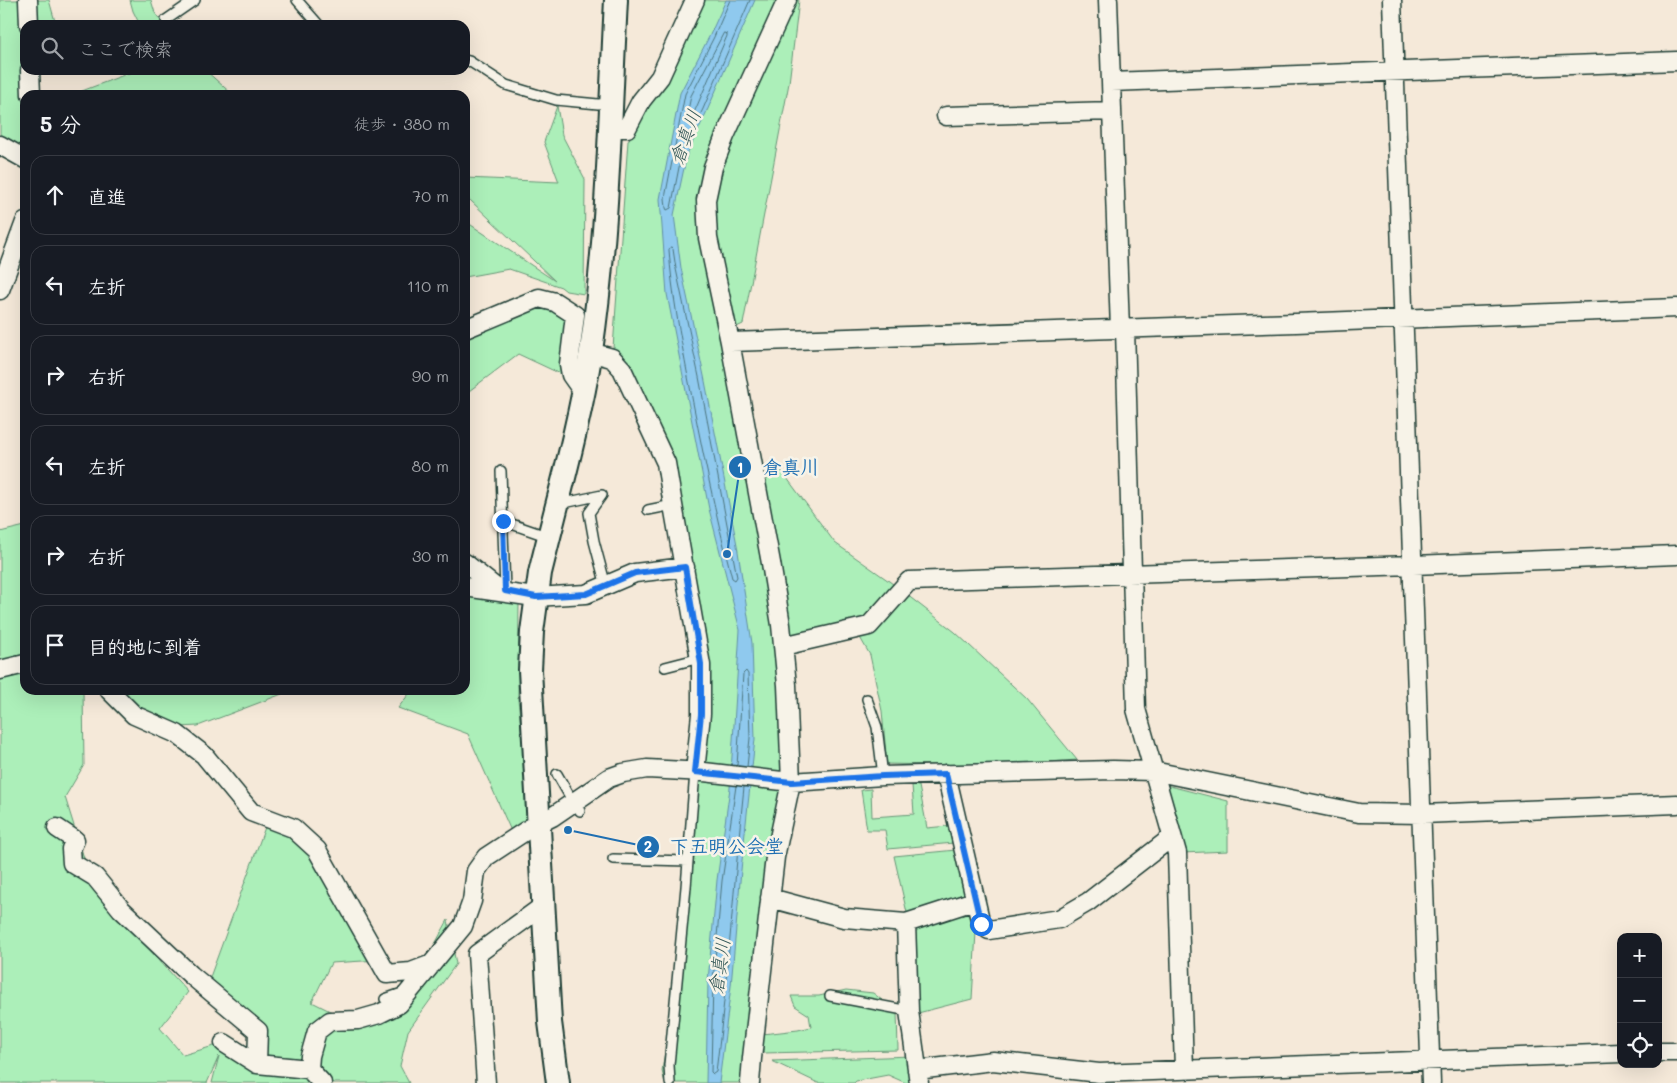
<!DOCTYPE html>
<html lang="ja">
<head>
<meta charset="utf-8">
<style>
  body { margin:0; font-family:Mali,"Klee One",sans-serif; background:#20242c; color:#f1f3f6 }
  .controls { position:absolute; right:15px; bottom:15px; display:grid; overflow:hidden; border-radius:10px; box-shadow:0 5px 20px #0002 }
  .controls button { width:45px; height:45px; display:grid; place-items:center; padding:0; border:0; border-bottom:1px solid #363941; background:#171b24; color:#f1f3f6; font:25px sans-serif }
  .stop { position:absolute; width:15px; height:15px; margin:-11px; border:4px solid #1a73e8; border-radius:50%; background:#fff }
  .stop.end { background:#1a73e8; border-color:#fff; box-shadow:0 1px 5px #0008 }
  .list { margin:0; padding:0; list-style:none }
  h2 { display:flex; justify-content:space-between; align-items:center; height:65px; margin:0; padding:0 20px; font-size:21px }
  h2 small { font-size:16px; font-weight:400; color:#9ea1a6 }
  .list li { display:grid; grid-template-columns:32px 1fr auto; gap:15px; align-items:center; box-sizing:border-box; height:80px; margin:0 10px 10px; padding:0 10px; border:1px solid #363941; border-radius:15px }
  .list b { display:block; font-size:19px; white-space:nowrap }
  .list em { font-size:16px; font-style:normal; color:#9ea1a6 }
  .icon { flex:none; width:28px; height:28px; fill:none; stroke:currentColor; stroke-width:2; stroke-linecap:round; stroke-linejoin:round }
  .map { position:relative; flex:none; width:1677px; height:1083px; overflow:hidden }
  .search { position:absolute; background:#171b24; box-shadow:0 5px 20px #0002; left:20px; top:20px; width:450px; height:55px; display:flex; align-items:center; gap:12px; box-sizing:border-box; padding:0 18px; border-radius:15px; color:#9ea1a6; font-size:19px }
  .panel { position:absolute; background:#171b24; box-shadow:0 5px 20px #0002; left:20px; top:90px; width:450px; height:605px; border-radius:15px }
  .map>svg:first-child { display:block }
  .green { fill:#acefb9; stroke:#669676 }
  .water { fill:#8fc9ee; stroke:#6291a4 }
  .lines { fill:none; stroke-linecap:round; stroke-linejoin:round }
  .shore { stroke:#4c757e; stroke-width:1 }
  .service-casing { stroke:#1f3d34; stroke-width:12 }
  .minor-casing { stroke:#1f3d34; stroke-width:21 }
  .tertiary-casing { stroke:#1f3d34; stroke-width:26 }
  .service { stroke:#f7f3e8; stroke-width:9 }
  .minor { stroke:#f7f3e8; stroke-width:18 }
  .tertiary { stroke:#f7f3e8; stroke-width:22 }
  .route { stroke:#1a73e8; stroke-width:6 }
  .labels { text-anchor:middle; stroke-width:5; stroke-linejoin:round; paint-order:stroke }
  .water-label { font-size:19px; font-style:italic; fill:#355959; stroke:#f7f3e8 }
  .leader { fill:none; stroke:#1f6fb2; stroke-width:2 }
  .callout-dot { fill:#1f6fb2; stroke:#f7f3e8; stroke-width:2 }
  .mark-label { font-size:15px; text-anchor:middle; font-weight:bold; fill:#fff }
  .callout-label { font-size:19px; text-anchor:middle; font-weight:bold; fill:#1f6fb2; stroke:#f7f3e8; stroke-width:5; stroke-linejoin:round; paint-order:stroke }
</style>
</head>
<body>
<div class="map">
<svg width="1677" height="1083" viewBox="0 0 1677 1083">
  <rect width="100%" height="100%" fill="#f5e9d9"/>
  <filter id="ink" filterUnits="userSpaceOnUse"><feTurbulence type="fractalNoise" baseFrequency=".02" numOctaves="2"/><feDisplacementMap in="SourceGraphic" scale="10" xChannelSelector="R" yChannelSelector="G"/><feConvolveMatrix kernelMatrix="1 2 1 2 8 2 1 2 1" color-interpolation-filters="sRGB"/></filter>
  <g filter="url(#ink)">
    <!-- green -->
    <path class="green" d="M0 0H49L56 25H25V158L0 146Z
      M130 0H151L155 13 164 25H140L133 11Z
      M703 0H799L789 83 749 293 743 324 728 331 746 475 789 725 751 1083H665L662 1071 681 947 701 714 666 463 614 360 613 348 628 141 667 77Z
      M137 70H205L233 95H83L82 91Z
      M557 106 562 135 585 179 584 294 566 291 561 287 509 269 465 277V221L555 281 470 200 465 199V178L559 182 544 142Z
      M539 298 575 315 565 376 518 354 465 394V329Z
      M781 470 835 543 889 581 955 632 1027 699 1077 760 990 766 887 764 882 711 870 655 850 620 790 639 763 476Z
      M25 526V690H83L84 765 65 797 89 874 98 893 188 992 160 1028 183 1055 224 1043 259 1059 258 1031 206 988 268 819 293 828 379 960 331 963 312 1002 348 1020 317 1031 379 1014 410 990 448 920 456 964 408 1031 400 1066 409 1083H212L219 1056 207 1083H0V532Z
      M465 589 519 600 518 699 531 820 511 831 468 734 398 708 412 690H465Z
      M108 690H281L282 694 198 726 162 728Z
      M1162 784 1228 801V851L1182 853Z
      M912 785 919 786 927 828 948 826 942 788 954 843 888 849 885 830H867L861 790 871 789 872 817 914 814Z
      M956 850 976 932 972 999 918 1013 907 913 894 856Z
      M846 990 873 993 897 1012 898 1050 763 1053V1034L798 1030 811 1027 809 1015 795 1006 791 996H819Z
      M912 1056 916 1083H906L888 1075 856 1081 854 1083H818L772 1061Z"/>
    <!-- water -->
    <path class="water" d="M726 0H755L707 111 687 154 674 215 681 268 704 376 737 545 752 643 755 739 741 870 731 986 719 1083H706L708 981 717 880 730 788 740 630 709 509 667 294 660 199 680 93 710 35Z"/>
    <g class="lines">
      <!-- shore -->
      <path class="shore" d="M730 0 714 37 685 94 665 198 666 208 667 210 671 208 682 152 703 109 750 0
        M724 33 727 34V36L697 106 692 117 689 118 687 115 691 96Z
        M671 247 673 249 676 269 699 377 737 577 735 580 732 578C715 512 701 445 688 377 680 335 672 293 669 250Z
        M737 766 743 674 746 671 748 674 750 738 747 767
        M736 786 722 881 713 981 711 1072 713 1074 716 1072C728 977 734 882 744 787"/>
      <!-- service casing -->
      <g class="service-casing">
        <path id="service" d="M297 0 319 25
          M166 20 195 0
          M465 60 469 61 506 85 556 100 598 104 610 103
          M501 471 505 591
          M602 495 589 513 594 541 606 586
          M559 504 602 495
          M648 510 673 505
          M503 521 549 537
          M665 667 700 658
          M867 699 877 727 883 776
          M557 774 573 802 580 811
          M613 859 688 861
          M830 996 909 1011
          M385 999 405 992
          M670 1083 669 1065 686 887 695 772"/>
      </g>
      <!-- minor casing -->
      <g class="minor-casing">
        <path id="minor" d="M28 0 29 25
          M1108 0 1120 329
          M1392 0 1431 1083
          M30 70 31 95
          M1111 82 1677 61
          M946 116 1112 111
          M610 128H627L641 101 660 77 695 0
          M0 145 25 159
          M0 290 25 222
          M465 329 539 298 555 302 575 315 569 364 571 375 583 392
          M1125 329 1136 709 1177 853 1184 1069
          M730 342 1296 323 1677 308
          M590 352 612 358 622 369 666 463 673 505 701 665V714L695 772
          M465 563 495 587 500 589
          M465 587 535 597 586 594 635 573 685 567
          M783 646 869 626 909 581 1413 565 1677 555
          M0 670 25 664
          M109 690 134 715 177 734 204 755 251 812 293 828 317 850 387 974 411 972 432 964
          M946 774 981 924 989 930 1059 919 1088 902 1172 837
          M57 828 75 840 71 849 72 863 95 877 121 909 191 975 258 1031 257 1064
          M770 898 844 918 906 923 974 901
          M906 923 909 1011 919 1083
          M224 1043 257 1064 309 1069
          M1658 1052H1677
          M917 1070 993 1061 1099 1073 1621 1053
          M322 1083 309 1069 310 1056 317 1031 330 1021 358 1020 379 1014 399 1004 463 926 472 901 476 871 486 857 530 828 552 817 609 778 623 773 647 769 704 772 791 782 883 776 1113 770 1153 771 1359 813 1422 814 1677 804
          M486 1083 477 954 543 906
          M750 1083 752 1058 775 857 791 782 787 685 781 625 771 563 730 342 708 238 706 200 713 167 725 136 787 0"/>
      </g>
      <!-- tertiary casing -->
      <g class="tertiary-casing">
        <path id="tertiary" d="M558 1083 550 1022 530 670 532 632 540 573C558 499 579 426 591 351 608 235 610 117 616 0"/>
      </g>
      <!-- service -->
      <use href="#service" class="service"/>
      <!-- minor -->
      <use href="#minor" class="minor"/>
      <!-- tertiary -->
      <use href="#tertiary" class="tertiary"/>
    </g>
  </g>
  <g class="lines" filter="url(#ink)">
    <!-- route -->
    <path class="route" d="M503 521 505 591 536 597 586 594 635 573 685 567 701 664V714L695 772 792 782 883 776 946 774 981 924"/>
  </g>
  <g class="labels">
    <!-- water labels -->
    <g class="water-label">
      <text transform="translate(685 137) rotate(-70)" y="7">倉真川</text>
      <text transform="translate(719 966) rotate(-82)" y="7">倉真川</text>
    </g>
  </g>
  <!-- callouts -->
  <path class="leader" d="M727 554L740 467M568 830L648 847"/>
  <g class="callout-dot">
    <circle cx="727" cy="554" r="5"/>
    <circle cx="568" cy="830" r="5"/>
    <circle cx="740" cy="467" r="12"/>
    <circle cx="648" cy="847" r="12"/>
  </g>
  <g class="mark-label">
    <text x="740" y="473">1</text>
    <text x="648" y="852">2</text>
  </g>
  <g class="callout-label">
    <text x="791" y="474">倉真川</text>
    <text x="727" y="853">下五明公会堂</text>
  </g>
</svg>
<div class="controls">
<button>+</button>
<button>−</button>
<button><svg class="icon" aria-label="locate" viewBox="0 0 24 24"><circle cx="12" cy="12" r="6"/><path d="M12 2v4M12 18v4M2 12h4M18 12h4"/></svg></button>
</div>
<div class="stop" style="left:981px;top:924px"></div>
<div class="stop end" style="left:503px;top:521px"></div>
<div class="search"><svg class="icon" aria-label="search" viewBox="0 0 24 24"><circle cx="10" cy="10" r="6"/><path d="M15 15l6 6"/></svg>ここで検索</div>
<section class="panel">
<h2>5 分<small>徒歩 · 380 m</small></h2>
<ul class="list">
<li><svg class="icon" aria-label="ahead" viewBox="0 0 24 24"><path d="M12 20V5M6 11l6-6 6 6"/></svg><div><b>直進</b></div><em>70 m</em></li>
<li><svg class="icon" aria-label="left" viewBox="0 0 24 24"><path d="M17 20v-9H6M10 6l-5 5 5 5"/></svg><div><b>左折</b></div><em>110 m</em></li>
<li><svg class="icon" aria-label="right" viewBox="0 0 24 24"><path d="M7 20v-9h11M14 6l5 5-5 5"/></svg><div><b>右折</b></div><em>90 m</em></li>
<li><svg class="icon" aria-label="left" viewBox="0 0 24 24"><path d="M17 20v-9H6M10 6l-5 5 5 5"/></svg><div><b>左折</b></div><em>80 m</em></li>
<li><svg class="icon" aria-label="right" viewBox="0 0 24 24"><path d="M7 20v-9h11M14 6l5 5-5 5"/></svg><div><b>右折</b></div><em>30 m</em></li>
<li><svg class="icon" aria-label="arrive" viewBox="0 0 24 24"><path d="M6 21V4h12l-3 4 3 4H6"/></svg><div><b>目的地に到着</b></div></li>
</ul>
</section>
</div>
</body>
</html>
